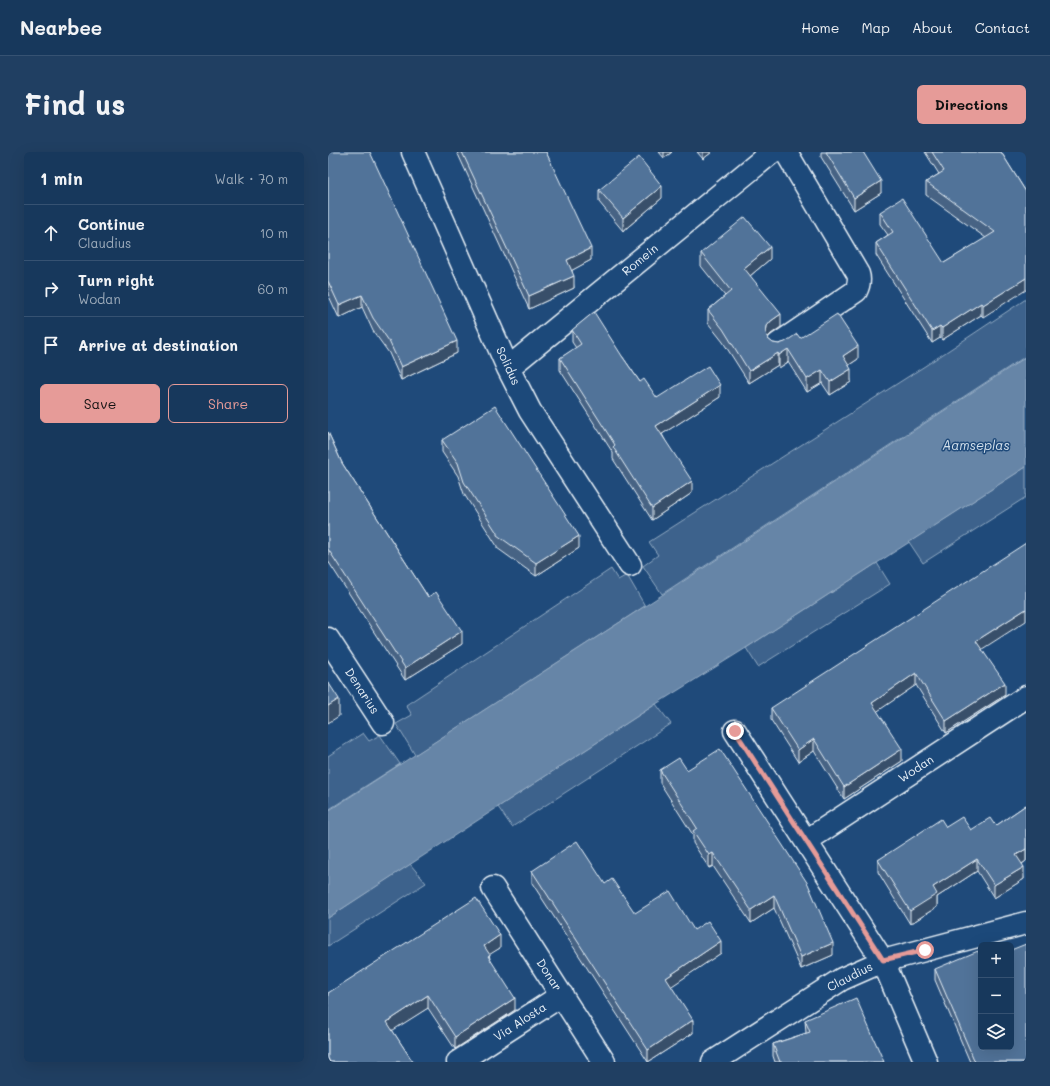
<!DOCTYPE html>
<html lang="en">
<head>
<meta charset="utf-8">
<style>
  body { margin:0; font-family:Mali,sans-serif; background:#203f62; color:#f1f3f6 }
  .controls { position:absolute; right:12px; bottom:12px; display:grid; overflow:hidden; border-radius:6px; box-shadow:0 4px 16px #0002 }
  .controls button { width:36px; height:36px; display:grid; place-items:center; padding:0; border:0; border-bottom:1px solid #365272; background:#17385c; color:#f1f3f6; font:20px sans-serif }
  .stop { position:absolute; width:12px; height:12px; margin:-9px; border:3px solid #e69b98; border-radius:50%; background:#fff }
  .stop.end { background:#e69b98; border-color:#fff; box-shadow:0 1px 4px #0008 }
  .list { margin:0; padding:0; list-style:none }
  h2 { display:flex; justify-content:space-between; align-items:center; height:52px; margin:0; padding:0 16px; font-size:17px }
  h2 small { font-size:13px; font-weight:400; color:#9eacbb }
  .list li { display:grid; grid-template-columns:26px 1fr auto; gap:12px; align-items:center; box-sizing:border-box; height:56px; padding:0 16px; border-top:1px solid #365272 }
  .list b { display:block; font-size:15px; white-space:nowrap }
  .list p { margin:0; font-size:13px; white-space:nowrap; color:#9eacbb }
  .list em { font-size:13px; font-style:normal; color:#9eacbb }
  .actions { display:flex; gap:8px; padding:12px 16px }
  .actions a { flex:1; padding:9px 0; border:1px solid #e69b98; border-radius:6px; text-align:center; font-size:14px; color:#e69b98 }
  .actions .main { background:#e69b98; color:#111 }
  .icon { flex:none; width:22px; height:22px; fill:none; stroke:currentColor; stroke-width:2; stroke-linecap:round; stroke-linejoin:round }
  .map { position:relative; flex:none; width:698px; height:910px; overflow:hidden; border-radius:6px }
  header { display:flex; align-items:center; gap:24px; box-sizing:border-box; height:56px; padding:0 20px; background:#17385c; border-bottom:1px solid #365272 }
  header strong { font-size:19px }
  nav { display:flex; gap:22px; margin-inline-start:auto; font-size:14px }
  .intro { display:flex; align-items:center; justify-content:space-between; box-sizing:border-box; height:96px; padding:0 24px }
  h1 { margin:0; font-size:28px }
  .button { padding:10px 18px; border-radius:6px; background:#e69b98; color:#111; font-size:14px; font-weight:700 }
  main { display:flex; gap:24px; padding:0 24px }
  aside { flex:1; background:#17385c; border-radius:6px; box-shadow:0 4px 16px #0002 }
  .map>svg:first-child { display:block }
  .green { fill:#3c628c; stroke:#92aac2 }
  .water { fill:#6685a7; stroke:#9ab0c7 }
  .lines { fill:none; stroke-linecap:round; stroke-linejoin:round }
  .minor-casing { stroke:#e8f1f8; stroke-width:25 }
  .minor { stroke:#1f4a7a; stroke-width:22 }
  .wall { fill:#466384; stroke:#e8f1f8 }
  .shaded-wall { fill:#39506b; stroke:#e8f1f8 }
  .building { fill:#517399; stroke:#e8f1f8 }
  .route { stroke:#e69b98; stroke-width:5 }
  .labels { text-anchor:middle; stroke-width:3; stroke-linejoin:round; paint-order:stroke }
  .street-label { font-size:12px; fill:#e8f1f8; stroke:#1f4a7a }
  .water-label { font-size:13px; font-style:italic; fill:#d4e1ec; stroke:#1f4a7a }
</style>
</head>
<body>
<header>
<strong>Nearbee</strong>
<nav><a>Home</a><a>Map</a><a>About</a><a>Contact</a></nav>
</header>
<div class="intro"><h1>Find us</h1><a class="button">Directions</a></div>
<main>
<aside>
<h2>1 min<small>Walk · 70 m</small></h2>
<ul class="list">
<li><svg class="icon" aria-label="ahead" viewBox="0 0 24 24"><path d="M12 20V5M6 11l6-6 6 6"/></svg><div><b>Continue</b><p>Claudius</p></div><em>10 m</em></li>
<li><svg class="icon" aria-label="right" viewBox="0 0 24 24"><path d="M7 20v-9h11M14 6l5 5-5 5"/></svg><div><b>Turn right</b><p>Wodan</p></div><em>60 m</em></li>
<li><svg class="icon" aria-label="arrive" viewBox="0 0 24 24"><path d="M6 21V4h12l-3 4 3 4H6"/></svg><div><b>Arrive at destination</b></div></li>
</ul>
<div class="actions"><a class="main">Save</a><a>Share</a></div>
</aside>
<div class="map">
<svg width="698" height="910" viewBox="0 0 698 910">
  <rect width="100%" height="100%" fill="#1f4a7a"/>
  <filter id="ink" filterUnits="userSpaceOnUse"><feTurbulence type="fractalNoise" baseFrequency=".025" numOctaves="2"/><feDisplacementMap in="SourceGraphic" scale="8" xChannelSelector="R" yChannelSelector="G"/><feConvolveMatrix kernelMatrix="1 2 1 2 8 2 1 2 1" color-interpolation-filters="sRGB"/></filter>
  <g filter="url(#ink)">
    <!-- green -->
    <path class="green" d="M698 147V204L334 442 315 414 330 403 321 390 600 212Z
      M698 315V345L595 411 581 390Z
      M549 411 562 432 430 515 418 496Z
      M283 417 290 428 299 423 317 454 87 603 68 572 84 563 78 553Z
      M328 552 343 572 184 675 170 655Z
      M35 581 41 589 52 583 72 612 0 658V604Z
      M82 712 98 731 0 794V766Z"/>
    <!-- water -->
    <path class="water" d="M698 205V315L549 411 418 496 328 552 0 766V659L351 432Z"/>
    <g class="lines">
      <!-- minor casing -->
      <g class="minor-casing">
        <path id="minor" d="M85 0 180 216 202 259 302 413
          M450 192 528 139C531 133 532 128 530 122L458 0
          M180 216 444 0
          M0 487 55 571
          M407 579 555 809 598 910
          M478 689 698 545
          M165 736 276 910
          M130 910 234 843
          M385 910 514 827 555 809 698 771"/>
      </g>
      <!-- minor -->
      <use href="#minor" class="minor"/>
    </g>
    <!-- wall -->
    <path class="wall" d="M0 0 129 201 73 228 61 201 45 179 34 155 11 166 0 142Z
      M129 0H218L263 108 244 118 246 136 201 157Z
      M331 0H344L336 6Z
      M369 0H384L375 7Z
      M493 0H535L553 41 526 58 493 5Z
      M597 0H673L698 40 655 165 653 163 614 188 612 186 604 191 548 103V91L560 83 552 72V60L616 111 658 86 598 43V30L611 22Z
      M271 38 334 46 295 79 271 50Z
      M373 101 442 107 422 124 453 175 443 182 440 186V187L445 191 451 192 472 186 530 207 521 213 523 230 502 243 494 231 479 240 460 210 451 216 450 213 421 231 395 190 380 171V158L397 144 373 114Z
      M244 178 294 204 312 230 329 246 392 245 334 282 364 341 324 368 285 307V301L232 218V206L248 196 244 190Z
      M0 280 14 311 100 445 134 492 77 528 0 409Z
      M114 288 251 396 208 424 169 396V394L136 342 130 324 114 300Z
      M654 497 677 543 618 581 588 533 549 559 574 609 516 647 486 599 470 610 443 568V556Z
      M332 618H359L505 803 473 817 446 756 423 771 385 714 381 716 365 691V683L332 631Z
      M698 653V709L694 712 696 727 666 746 649 719 609 745V755L582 772 550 720V708L618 675 643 678 666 672 669 673Z
      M204 719 277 732 307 761 366 778 393 801 343 834 365 881 320 910 204 731Z
      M172 796 161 802 162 807 187 858 127 897 100 856 64 878 85 910H0V841Z
      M607 817 698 910H642L607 828Z
      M477 868 556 910H447L445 904V892L478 881Z"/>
    <!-- shaded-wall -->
    <path class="shaded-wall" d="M336 0H344L336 6Z
      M375 0H384L375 7Z
      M553 29V41L526 58V46Z
      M334 34V46L295 79V66Z
      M442 95V107L416 129V116Z
      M263 96V108L239 121V108Z
      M246 124V136L201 157V144Z
      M698 126V138L655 165V153Z
      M34 143V155L11 166V153Z
      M653 151V163L614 188V176Z
      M453 162V175L443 182 439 186 438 181 439 174 443 169Z
      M612 174V186L604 191V179Z
      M129 189V201L73 228V215Z
      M530 194V207L515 217V204Z
      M460 197V210L451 216V203Z
      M450 201V213L421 231V219Z
      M523 217V230L502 243V230Z
      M494 218V231L479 240V227Z
      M392 233V245L328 286V274Z
      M364 329V341L324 368V356Z
      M251 384V396L208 424V411Z
      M698 457V469L648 501V489Z
      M134 479V492L77 528V516Z
      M588 521V533L544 563V551Z
      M677 531V543L618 581V569Z
      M11 547V564L0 571V554Z
      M486 587V599L470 610V598Z
      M574 597V609L516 647V635Z
      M698 697V709L688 716V703Z
      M385 701V714L381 716V703Z
      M649 707V719L609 745V755L582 772V759L605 735Z
      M696 715V727L666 746V733Z
      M446 743V756L423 771V758Z
      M172 783V796L156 806V794Z
      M393 789V801L338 838V826Z
      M505 791V803L473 817V805Z
      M100 843V856L59 882V870Z
      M187 846V858L127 897V885Z
      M365 868V881L320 910V898Z"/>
    <!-- building -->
    <path class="building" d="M0 0H42L129 189 73 215 61 189 45 166 34 143 11 153 0 129Z
      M134 0H218L263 96 239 108 246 124 201 144Z
      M498 0H535L553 29 526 46Z
      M604 0H673L698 40V126L655 153 653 151 614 176 612 174 604 179 548 91 565 80 552 60 574 46 616 111 667 80 598 30 616 19Z
      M311 5 334 34 295 66 271 38Z
      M417 65 442 95 416 116 453 162 443 169 439 174 438 181 440 187 445 191 451 192 457 190 469 182 472 186 509 162 530 194 515 204 523 217 502 230 494 218 479 227 460 197 451 203 450 201 421 219 395 177 380 158 403 139 373 101Z
      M266 160 294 204 312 230 316 227 329 246 380 214 392 233 328 274 364 329 324 356 285 295 287 293 232 206 253 192 244 178Z
      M167 254 251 384 208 411 169 383V381L136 330 130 311 114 288Z
      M0 280 14 311 100 445 108 440 134 479 77 516 0 397Z
      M698 391V457L648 489 677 531 618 569 588 521 544 551 574 597 516 635 486 587 470 598 443 556Z
      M0 530 11 547 0 554Z
      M392 597 480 732 505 791 473 805 446 743 423 758 385 701 381 703 365 679 369 676 332 618 351 606 359 618Z
      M698 653V697L688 703 696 715 666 733 649 707 605 735 609 742 582 759 550 708 613 667 618 675 634 665 643 678 662 666 666 672 667 671 669 673Z
      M249 689 277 732 284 727 307 761 342 739 366 778 380 769 393 789 338 826 365 868 320 898 204 719Z
      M148 746 172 783 156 794 162 803 160 804 187 846 127 885 100 843 59 870 85 910H2L0 906V841Z
      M698 792V910H647L607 817 650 799 653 806V895H683V798Z
      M528 846 556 910H452L445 892 482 880 477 868Z"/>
  </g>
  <g class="lines" filter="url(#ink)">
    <!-- route -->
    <path class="route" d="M407 579 555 808 597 798"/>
  </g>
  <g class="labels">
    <!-- street labels -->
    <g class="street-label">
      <text transform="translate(312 108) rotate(-39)" y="4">Romein</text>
      <text transform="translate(180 214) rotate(65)" y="4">Solidus</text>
      <text transform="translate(34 539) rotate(57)" y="4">Denarius</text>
      <text transform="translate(588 617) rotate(-33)" y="4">Wodan</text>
      <text transform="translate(221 823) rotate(57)" y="4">Donar</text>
      <text transform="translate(522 825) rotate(-27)" y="4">Claudius</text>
      <text transform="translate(192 870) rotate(-33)" y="4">Via Alosta</text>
    </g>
    <!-- water labels -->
    <g class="water-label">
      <text x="648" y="298">Aamseplas</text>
    </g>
  </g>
</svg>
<div class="controls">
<button>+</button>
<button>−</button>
<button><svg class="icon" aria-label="layers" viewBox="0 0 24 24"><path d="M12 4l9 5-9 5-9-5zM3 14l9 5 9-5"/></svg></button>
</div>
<div class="stop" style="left:597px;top:798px"></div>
<div class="stop end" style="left:407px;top:579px"></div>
</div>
</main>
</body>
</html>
